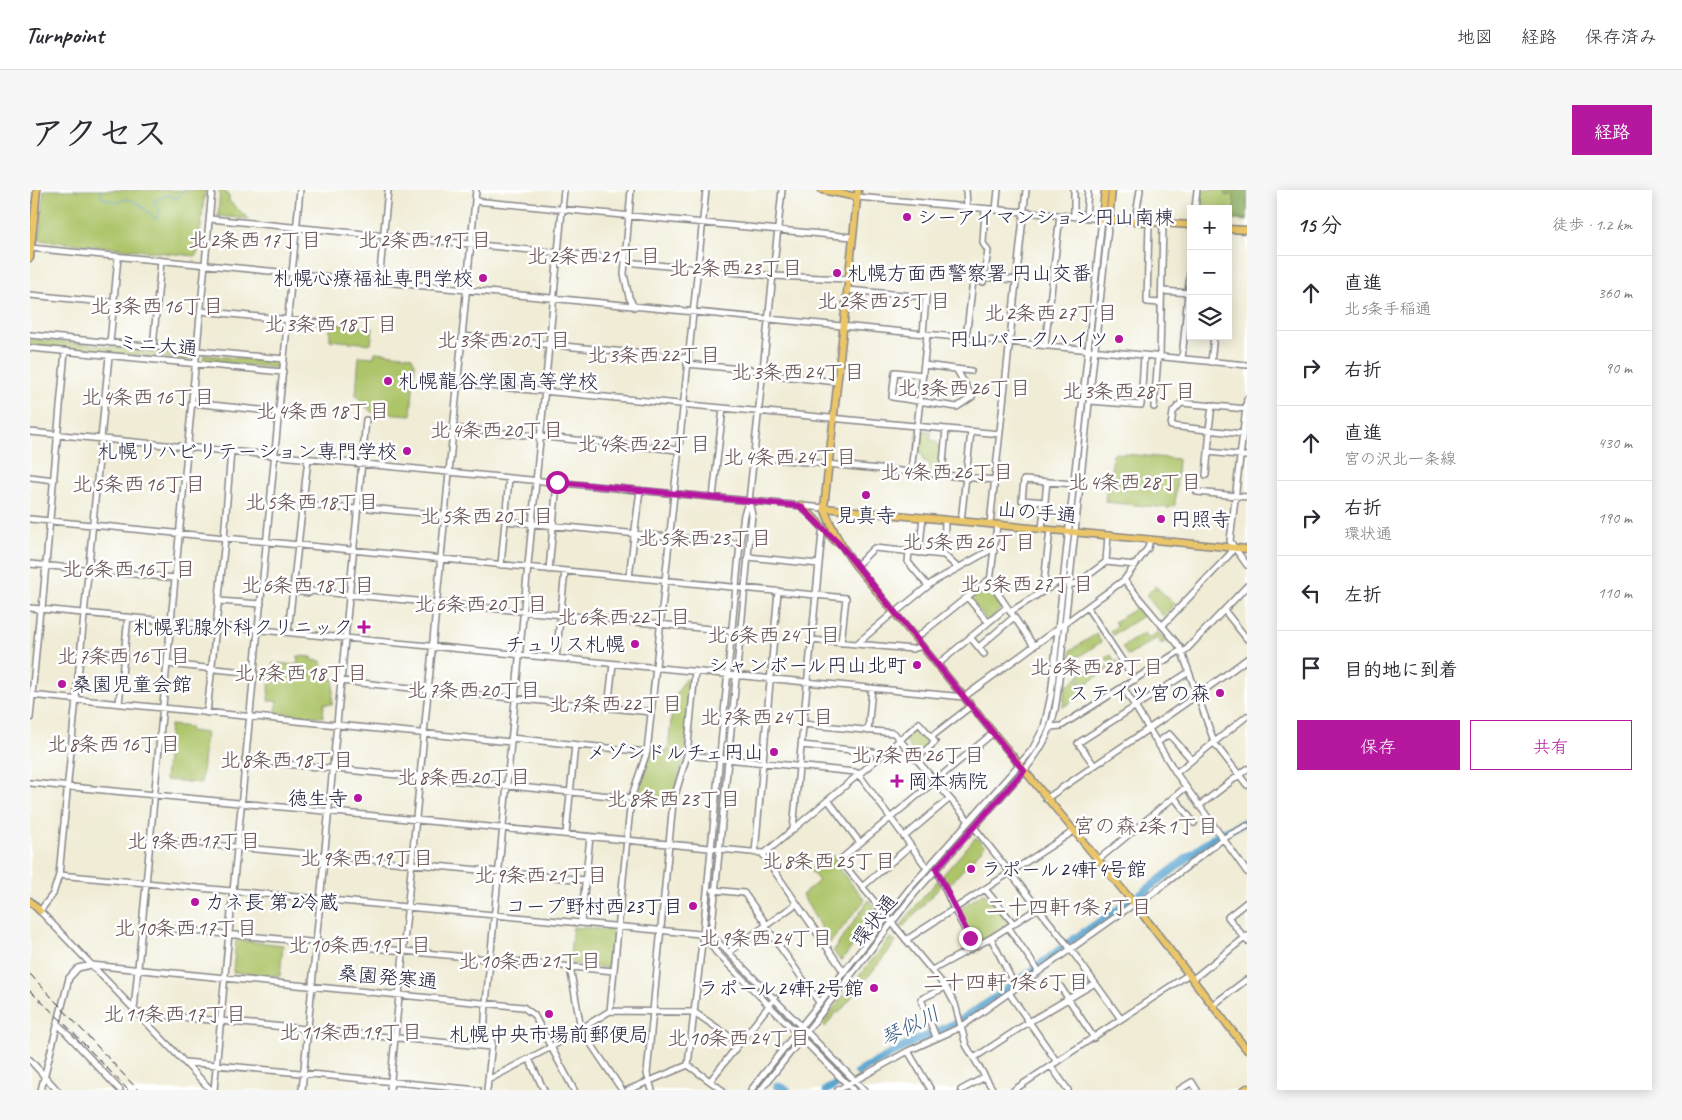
<!DOCTYPE html>
<html lang="ja">
<head>
<meta charset="utf-8">
<style>
  body { margin:0; font-family:Caveat,"Klee One",sans-serif; background:#f7f7f7; color:#2b2b33 }
  .controls { position:absolute; right:15px; top:15px; display:grid; overflow:hidden; border-radius:0px; box-shadow:0 2px 12px #0003 }
  .controls button { width:45px; height:45px; display:grid; place-items:center; padding:0; border:0; border-bottom:1px solid #e1e1e2; background:#fff; color:#2b2b33; font:25px sans-serif }
  .stop { position:absolute; width:15px; height:15px; margin:-11px; border:4px solid #b5179e; border-radius:50%; background:#fff }
  .stop.end { background:#b5179e; border-color:#fff; box-shadow:0 1px 5px #0008 }
  .list { margin:0; padding:0; list-style:none }
  h2 { display:flex; justify-content:space-between; align-items:center; height:65px; margin:0; padding:0 20px; font-size:21px }
  h2 small { font-size:16px; font-weight:400; color:#7c7c81 }
  .list li { display:grid; grid-template-columns:32px 1fr auto; gap:15px; align-items:center; box-sizing:border-box; height:75px; padding:0 20px; border-top:1px solid #e1e1e2 }
  .list b { display:block; font-size:19px; white-space:nowrap }
  .list p { margin:0; font-size:16px; white-space:nowrap; color:#7c7c81 }
  .list em { font-size:16px; font-style:normal; color:#7c7c81 }
  .actions { display:flex; gap:10px; padding:15px 20px }
  .actions a { flex:1; padding:11px 0; border:1px solid #b5179e; border-radius:0px; text-align:center; font-size:18px; color:#b5179e }
  .actions .main { background:#b5179e; color:#fff }
  .icon { flex:none; width:28px; height:28px; fill:none; stroke:currentColor; stroke-width:2; stroke-linecap:round; stroke-linejoin:round }
  .map { position:relative; flex:none; width:1217px; height:900px; overflow:hidden; border-radius:0px }
  header { display:flex; align-items:center; gap:30px; box-sizing:border-box; height:70px; padding:0 25px; background:#fff; border-bottom:1px solid #e1e1e2 }
  header strong { font-size:24px }
  nav { display:flex; gap:28px; margin-inline-start:auto; font-size:18px }
  .intro { display:flex; align-items:center; justify-content:space-between; box-sizing:border-box; height:120px; padding:0 30px }
  h1 { margin:0; font-size:35px }
  .button { padding:12px 22px; border-radius:0px; background:#b5179e; color:#fff; font-size:18px; font-weight:700 }
  main { display:flex; gap:30px; padding:0 30px }
  aside { flex:1; background:#fff; border-radius:0px; box-shadow:0 2px 12px #0003 }
  .map>svg:first-child { display:block }
  .green { fill:#adc469; stroke:#687352 }
  .forest { fill:#8aaa5d; stroke:#56664c }
  .lines { fill:none; stroke-linecap:round; stroke-linejoin:round }
  .stream { stroke:#56a3cf; stroke-width:1 }
  .river { stroke:#56a3cf; stroke-width:8 }
  .minor-casing { stroke:#898788; stroke-width:8 }
  .major-casing { stroke:#898788; stroke-width:9 }
  .minor { stroke:#fff; stroke-width:5 }
  .major { stroke:#ebc669; stroke-width:6 }
  .rail { stroke:#22223b; stroke-width:1; stroke-dasharray:8 4; stroke-linecap:butt }
  .route { stroke:#b5179e; stroke-width:6 }
  .poi-dot { fill:#b5179e; stroke:#fff; stroke-width:2 }
  .labels { text-anchor:middle; stroke-width:5; stroke-linejoin:round; paint-order:stroke }
  .poi-label { font-size:20px; fill:#22223b; stroke:#fff; text-anchor:end }
  .street-label { font-size:20px; fill:#22223b; stroke:#fff }
  .neighbourhood-label { font-size:21px; fill:#665150; stroke:#fff }
  .water-label { font-size:21px; font-style:italic; fill:#395c7e; stroke:#fff }
</style>
</head>
<body>
<header>
<strong>Turnpoint</strong>
<nav><a>地図</a><a>経路</a><a>保存済み</a></nav>
</header>
<div class="intro"><h1>アクセス</h1><a class="button">経路</a></div>
<main>
<div class="map">
<svg width="1217" height="900" viewBox="0 0 1217 900">
  <rect width="100%" height="100%" fill="#fff"/>
  <filter id="ink" filterUnits="userSpaceOnUse"><feTurbulence type="fractalNoise" baseFrequency=".02" numOctaves="2"/><feDisplacementMap in="SourceGraphic" scale="10" xChannelSelector="R" yChannelSelector="G"/><feConvolveMatrix kernelMatrix="1 2 1 2 8 2 1 2 1" color-interpolation-filters="sRGB"/></filter>
  <filter id="wash" filterUnits="userSpaceOnUse"><feTurbulence type="fractalNoise" baseFrequency=".0096" numOctaves="4" result="noise"/><feDisplacementMap in="SourceGraphic" scale="20" xChannelSelector="R" yChannelSelector="G"/><feGaussianBlur stdDeviation="1.12" result="paint"/><feColorMatrix in="noise" values="0 0 0 0 0 0 0 0 0 0 0 0 0 0 0 0 0 1.4 0 .05"/><feComposite in="paint" operator="in"/></filter>
  <g filter="url(#wash)">
    <rect width="100%" height="100%" fill="#f0ecd5"/>
    <!-- green -->
    <path class="green" d="M14 0H175L168 62 165 66 9 50Z
      M190 0H194L199 7V11L219 29 188 26Z
      M1170 0H1217V31L1198 30V19H1168Z
      M300 134 343 138 341 154 300 150Z
      M0 149 160 164 159 170 0 155Z
      M345 162 381 166 385 173 381 225 341 222 326 205 329 166 344 167Z
      M174 165 247 172V178L173 171Z
      M890 241H901V250L906 251 912 266V282L900 281 899 273 893 271V265L885 262 887 242Z
      M1085 263 1148 269 1145 315 1139 318 1075 312 1077 294 1080 293 1083 265Z
      M957 393 973 417 958 431 939 407Z
      M1125 396 1145 414 1133 426 1116 406Z
      M1108 417 1114 425 1083 445 1080 441 1087 436 1084 432Z
      M1128 442 1137 451 1131 454 1128 448 1098 466 1092 457 1114 443 1118 449Z
      M1066 444 1071 452 1042 471 1040 469 1041 460Z
      M1081 465 1085 472 1088 471 1093 477 1089 479 1086 474 1054 495 1048 486 1067 474 1071 480 1080 474 1076 468Z
      M268 466 282 467V470L292 471 291 488 304 489 302 514H294L293 527 246 523 247 511H238L240 489 230 488 231 482 242 483 243 473 267 475Z
      M1047 488 1057 502 1033 517 1035 493 1040 494Z
      M655 489 660 490 662 493 654 570 641 609 606 605 622 560 638 561 643 510Z
      M140 535 160 537V541L176 543 171 593 135 590Z
      M887 536 903 553 887 567 873 549Z
      M946 647 955 656 917 697 912 686Z
      M800 662 805 669 804 673 835 710 800 753 772 705 789 691 780 680Z
      M908 690 911 696 871 739 870 737 887 714Z
      M953 703H955L980 732 979 735 945 755 928 720Z
      M839 710 847 721V725L812 770 809 769 803 761Z
      M543 737 581 740 584 743 581 776 579 778 539 774Z
      M861 747 866 752 809 823 806 822 795 837 792 834 819 798Z
      M206 750 253 755 250 786 203 782Z"/>
    <!-- forest -->
    <path class="forest" d="M1197 0H1217V30L1201 28 1200 24 1205 15 1202 4 1197 6 1195 5Z"/>
    <g class="lines">
      <!-- stream -->
      <path class="stream" d="M70 0 72 8 88 13C99 1 117 22 126 29L130 21 126 16 124 11 137 5 147 9 153 0"/>
      <!-- river -->
      <path class="river" d="M828 882 883 852 924 834 934 828 974 802 1044 749 1114 702 1184 647 1217 631
        M747 896 757 900
        M796 900 807 894"/>
    </g>
  </g>
  <g filter="url(#ink)">
    <g class="lines">
      <!-- minor casing -->
      <g class="minor-casing">
        <path id="minor" d="M601 0 594 84 599 107 604 117
          M752 0 719 311 714 324 710 354 673 744 686 762 823 900
          M936 0 937 17
          M445 11 822 47
          M1165 19 1167 0
          M966 20 968 0
          M1044 26V0
          M1056 27 1058 0
          M180 29 595 69
          M1105 31 1110 0
          M1119 32 1117 112 1131 113
          M0 58 1217 175
          M595 72 743 86 818 89
          M954 87 986 90
          M349 92 358 0
          M817 100 896 107 893 144
          M1132 101 1161 103
          M0 105 84 113
          M171 121 300 134
          M0 145 254 169
          M432 146 657 168
          M936 148 943 91 953 92 958 61 953 53 955 19
          M80 153 88 67
          M1015 156 1030 25
          M123 157 131 71
          M0 158 253 182
          M79 166 29 685 23 704 10 721 181 900
          M1130 167 1133 33
          M1152 169 1161 71
          M1181 172 1184 146
          M657 174 733 181
          M894 175 941 181
          M733 184 807 192
          M893 185 865 182 862 207 927 217 942 207 927 180
          M427 193 970 244
          M1060 211 1111 215 1114 165
          M162 213 249 222
          M1124 217 1128 167
          M887 237 897 145
          M423 238 648 260
          M1179 240 1182 215
          M0 242 794 318
          M1213 244 1141 236 1143 222 1151 213 1217 219
          M1178 262 1217 266
          M724 267 965 290
          M881 282 886 236
          M912 285 916 239
          M1176 285 1180 240
          M0 287 24 290
          M1167 302 1217 307
          M683 307 693 218
          M719 311 722 325 681 745 834 900
          M1015 312 992 310 994 290 1044 294
          M273 315 327 319
          M328 317 414 325
          M0 329 816 408 811 453
          M475 331 710 354
          M931 331 941 242
          M960 334 996 0
          M967 335 960 392 1004 456
          M1012 339 1017 292
          M194 348 201 261
          M1204 357 1217 375
          M879 362 878 372 898 396
          M889 363 893 327
          M914 365 915 330
          M718 367 789 374
          M1076 372 1105 375
          M0 374 145 388
          M471 375 479 288
          M826 376 844 358 914 365 928 378
          M519 380 527 293
          M599 387 610 300
          M1094 390 1150 457 1185 554 1217 595
          M264 401 279 403 281 401 702 441
          M1013 401 1020 340
          M937 407 958 432
          M188 411 231 414
          M1057 417 1105 490
          M0 418 934 507 1094 390 1118 358 1120 349
          M12 419 35 161
          M1194 420 1217 449
          M980 422 1028 392 1044 394 1048 393 1076 372 1078 345
          M865 423 903 392 964 358
          M1132 436 1200 364 1204 357 1200 351 1217 209
          M258 442 278 269
          M940 447 954 464
          M886 448 957 391 960 390
          M781 450 883 459 892 456
          M829 454V452L864 422
          M949 457 984 427
          M50 460 94 465
          M526 468 535 381
          M137 474 224 483
          M907 475 977 417
          M311 491 621 522
          M1093 497 1146 583 1217 682
          M0 505 481 552
          M89 514 98 427
          M578 518 583 474
          M177 523 195 349
          M0 528 10 419
          M773 534 864 543 870 550 798 610 830 653 810 670 917 799 925 814 936 855 963 900
          M1021 537 1031 536 1148 462 1155 461 1217 396
          M838 541 842 498
          M901 547 889 533 870 550 939 631
          M481 548 617 562
          M1127 553 1139 544 1162 570
          M771 555 853 563
          M657 565 825 582 830 586 897 678
          M886 569 905 552 901 547 941 516
          M215 570 601 608
          M1064 575 1048 553 1159 482
          M1146 583 1217 526
          M0 593 732 663H735L798 610
          M1144 607 1164 633
          M1016 609C1083 562 1152 518 1217 469
          M1169 616 1217 579
          M944 637 1039 757 1091 829
          M763 639 792 343 794 340
          M536 644 545 555
          M874 647 919 609
          M120 649 555 690
          M830 653 963 543
          M725 663 748 401
          M732 663 814 782
          M1068 670 1156 597
          M906 679 924 719 944 757
          M29 685 681 745
          M832 697 880 656
          M955 699 984 734
          M683 700 714 703 737 735
          M1217 712 1198 727 1217 751
          M1106 716 1194 648 1217 636
          M551 732 560 647
          M112 736 584 781
          M736 737 789 812
          M978 737 1009 782
          M961 748 986 798
          M876 750 1044 641
          M699 762 766 714
          M540 777 550 833 553 837
          M902 780 961 748 1008 718
          M1163 789 1217 746
          M1030 796 1064 848
          M979 803 1027 872
          M1183 815 1216 790 1217 791
          M104 820 182 0
          M580 821 664 822 709 853
          M108 823 461 857
          M27 833 90 900
          M551 839 592 900
          M906 847 891 809 916 797
          M878 861 901 900
          M944 868 999 832 1065 793
          M499 869 514 900
          M0 870 27 900
          M155 872 448 900
          M658 875 692 900
          M1021 876 1038 900
          M458 890 521 857 580 821 601 608 617 562 676 0
          M680 891 745 808
          M11 900 39 788 48 778 61 775 493 817 504 825 544 900
          M184 900 270 0
          M272 900 336 230
          M360 900 446 0
          M457 900 462 852 454 845 456 813 534 0
          M598 900 658 875 673 744
          M622 900 617 884 643 612 657 565 665 481
          M721 900 879 699 1002 560 1014 537 1021 505 1072 29 827 7
          M731 900 885 703 994 581C1014 556 1023 539 1027 507L1079 29
          M808 900 878 861 931 837 1104 714
          M931 900 955 887
          M984 900 1159 784
          M1149 900 1162 892 1167 900"/>
      </g>
      <!-- major casing -->
      <g class="major-casing">
        <path id="major" d="M792 0 827 7
          M828 0 794 318C803 341 811 356 826 376L1106 716 1217 860
          M1075 0 1072 29 1161 35
          M1079 29 1082 0
          M1198 39 1217 40
          M0 68 7 0
          M770 315 783 327 806 352
          M794 318 1217 359
          M0 711 10 721
          M1214 900 1217 898"/>
      </g>
      <!-- minor -->
      <use href="#minor" class="minor"/>
      <!-- major -->
      <use href="#major" class="major"/>
      <!-- rail -->
      <path class="rail" d="M0 784 108 900
        M0 801 33 832 98 900"/>
    </g>
  </g>
  <g class="lines" filter="url(#ink)">
    <!-- route -->
    <path class="route" d="M527 292 770 316 811 356 994 581 906 679 940 748"/>
  </g>
  <!-- markers -->
  <g class="poi-dot">
    <circle cx="877" cy="27" r="5"/>
    <circle cx="807" cy="83" r="5"/>
    <circle cx="453" cy="88" r="5"/>
    <circle cx="1089" cy="149" r="5"/>
    <circle cx="358" cy="191" r="5"/>
    <circle cx="377" cy="261" r="5"/>
    <circle cx="836" cy="305" r="5"/>
    <circle cx="1131" cy="329" r="5"/>
    <path d="M331.5 429.5h5v5h5v5h-5v5h-5v-5h-5v-5h5z"/>
    <circle cx="605" cy="454" r="5"/>
    <circle cx="887" cy="475" r="5"/>
    <circle cx="32" cy="494" r="5"/>
    <circle cx="1190" cy="503" r="5"/>
    <circle cx="744" cy="562" r="5"/>
    <path d="M864.5 583.5h5v5h5v5h-5v5h-5v-5h-5v-5h5z"/>
    <circle cx="328" cy="608" r="5"/>
    <circle cx="941" cy="679" r="5"/>
    <circle cx="165" cy="712" r="5"/>
    <circle cx="663" cy="716" r="5"/>
    <circle cx="844" cy="798" r="5"/>
    <circle cx="519" cy="824" r="5"/>
  </g>
  <g class="labels">
    <!-- poi labels -->
    <g class="poi-label">
      <text x="887" y="34" text-anchor="start">シーアイマンション円山南棟</text>
      <text x="817" y="90" text-anchor="start">札幌方面西警察署 円山交番</text>
      <text x="443" y="95">札幌心療福祉専門学校</text>
      <text x="1079" y="156">円山パークハイツ</text>
      <text x="368" y="198" text-anchor="start">札幌龍谷学園高等学校</text>
      <text x="367" y="268">札幌リハビリテーション専門学校</text>
      <text x="836" y="332" text-anchor="middle">見真寺</text>
      <text x="1141" y="336" text-anchor="start">円照寺</text>
      <text x="323" y="444">札幌乳腺外科クリニック</text>
      <text x="595" y="461">チュリス札幌</text>
      <text x="877" y="482">シャンボール円山北町</text>
      <text x="42" y="501" text-anchor="start">桑園児童会館</text>
      <text x="1180" y="510">ステイツ宮の森</text>
      <text x="734" y="569">メゾンドルチェ円山</text>
      <text x="878" y="598" text-anchor="start">岡本病院</text>
      <text x="318" y="615">徳生寺</text>
      <text x="951" y="686" text-anchor="start">ラポール24軒4号館</text>
      <text x="175" y="719" text-anchor="start">カネ長 第2冷蔵</text>
      <text x="653" y="723">コープ野村西23丁目</text>
      <text x="834" y="805">ラポール24軒2号館</text>
      <text x="519" y="851" text-anchor="middle">札幌中央市場前郵便局</text>
    </g>
    <!-- street labels -->
    <g class="street-label">
      <text transform="translate(128 155) rotate(5)" y="7">ミニ大通</text>
      <text transform="translate(1007 322) rotate(5)" y="7">山の手通</text>
      <text transform="translate(844 730) rotate(-52)" y="7">環状通</text>
      <text transform="translate(358 787) rotate(5)" y="7">桑園発寒通</text>
    </g>
    <!-- neighbourhood labels -->
    <g class="neighbourhood-label">
      <text x="225" y="57">北2条西17丁目</text>
      <text x="395" y="57">北2条西19丁目</text>
      <text x="564" y="73">北2条西21丁目</text>
      <text x="706" y="85">北2条西23丁目</text>
      <text x="854" y="118">北2条西25丁目</text>
      <text x="127" y="123">北3条西16丁目</text>
      <text x="1021" y="130">北2条西27丁目</text>
      <text x="301" y="141">北3条西18丁目</text>
      <text x="474" y="157">北3条西20丁目</text>
      <text x="624" y="172">北3条西22丁目</text>
      <text x="768" y="189">北3条西24丁目</text>
      <text x="934" y="205">北3条西26丁目</text>
      <text x="1099" y="208">北3条西28丁目</text>
      <text x="118" y="214">北4条西16丁目</text>
      <text x="293" y="228">北4条西18丁目</text>
      <text x="467" y="247">北4条西20丁目</text>
      <text x="614" y="261">北4条西22丁目</text>
      <text x="760" y="274">北4条西24丁目</text>
      <text x="917" y="289">北4条西26丁目</text>
      <text x="1105" y="299">北4条西28丁目</text>
      <text x="109" y="301">北5条西16丁目</text>
      <text x="282" y="319">北5条西18丁目</text>
      <text x="457" y="333">北5条西20丁目</text>
      <text x="675" y="355">北5条西23丁目</text>
      <text x="939" y="359">北5条西26丁目</text>
      <text x="99" y="386">北6条西16丁目</text>
      <text x="997" y="401">北5条西27丁目</text>
      <text x="278" y="402">北6条西18丁目</text>
      <text x="451" y="421">北6条西20丁目</text>
      <text x="594" y="434">北6条西22丁目</text>
      <text x="744" y="452">北6条西24丁目</text>
      <text x="94" y="473">北7条西16丁目</text>
      <text x="1067" y="484">北6条西28丁目</text>
      <text x="271" y="490">北7条西18丁目</text>
      <text x="444" y="507">北7条西20丁目</text>
      <text x="586" y="521">北7条西22丁目</text>
      <text x="737" y="534">北7条西24丁目</text>
      <text x="84" y="561">北8条西16丁目</text>
      <text x="888" y="572">北7条西26丁目</text>
      <text x="257" y="577">北8条西18丁目</text>
      <text x="434" y="594">北8条西20丁目</text>
      <text x="644" y="616">北8条西23丁目</text>
      <text x="1116" y="643">宮の森2条1丁目</text>
      <text x="164" y="658">北9条西17丁目</text>
      <text x="337" y="675">北9条西19丁目</text>
      <text x="799" y="678">北8条西25丁目</text>
      <text x="511" y="692">北9条西21丁目</text>
      <text x="1039" y="724">二十四軒1条7丁目</text>
      <text x="156" y="745">北10条西17丁目</text>
      <text x="736" y="755">北9条西24丁目</text>
      <text x="330" y="762">北10条西19丁目</text>
      <text x="500" y="778">北10条西21丁目</text>
      <text x="976" y="799">二十四軒1条6丁目</text>
      <text x="145" y="831">北11条西17丁目</text>
      <text x="321" y="849">北11条西19丁目</text>
      <text x="709" y="855">北10条西24丁目</text>
    </g>
    <!-- water labels -->
    <g class="water-label">
      <text transform="translate(880 836) rotate(-27)" y="7">琴似川</text>
    </g>
  </g>
</svg>
<div class="controls">
<button>+</button>
<button>−</button>
<button><svg class="icon" aria-label="layers" viewBox="0 0 24 24"><path d="M12 4l9 5-9 5-9-5zM3 14l9 5 9-5"/></svg></button>
</div>
<div class="stop" style="left:527px;top:292px"></div>
<div class="stop end" style="left:940px;top:748px"></div>
</div>
<aside>
<h2>15 分<small>徒歩 · 1.2 km</small></h2>
<ul class="list">
<li><svg class="icon" aria-label="ahead" viewBox="0 0 24 24"><path d="M12 20V5M6 11l6-6 6 6"/></svg><div><b>直進</b><p>北5条手稲通</p></div><em>360 m</em></li>
<li><svg class="icon" aria-label="right" viewBox="0 0 24 24"><path d="M7 20v-9h11M14 6l5 5-5 5"/></svg><div><b>右折</b></div><em>90 m</em></li>
<li><svg class="icon" aria-label="ahead" viewBox="0 0 24 24"><path d="M12 20V5M6 11l6-6 6 6"/></svg><div><b>直進</b><p>宮の沢北一条線</p></div><em>430 m</em></li>
<li><svg class="icon" aria-label="right" viewBox="0 0 24 24"><path d="M7 20v-9h11M14 6l5 5-5 5"/></svg><div><b>右折</b><p>環状通</p></div><em>190 m</em></li>
<li><svg class="icon" aria-label="left" viewBox="0 0 24 24"><path d="M17 20v-9H6M10 6l-5 5 5 5"/></svg><div><b>左折</b></div><em>110 m</em></li>
<li><svg class="icon" aria-label="arrive" viewBox="0 0 24 24"><path d="M6 21V4h12l-3 4 3 4H6"/></svg><div><b>目的地に到着</b></div></li>
</ul>
<div class="actions"><a class="main">保存</a><a>共有</a></div>
</aside>
</main>
</body>
</html>
